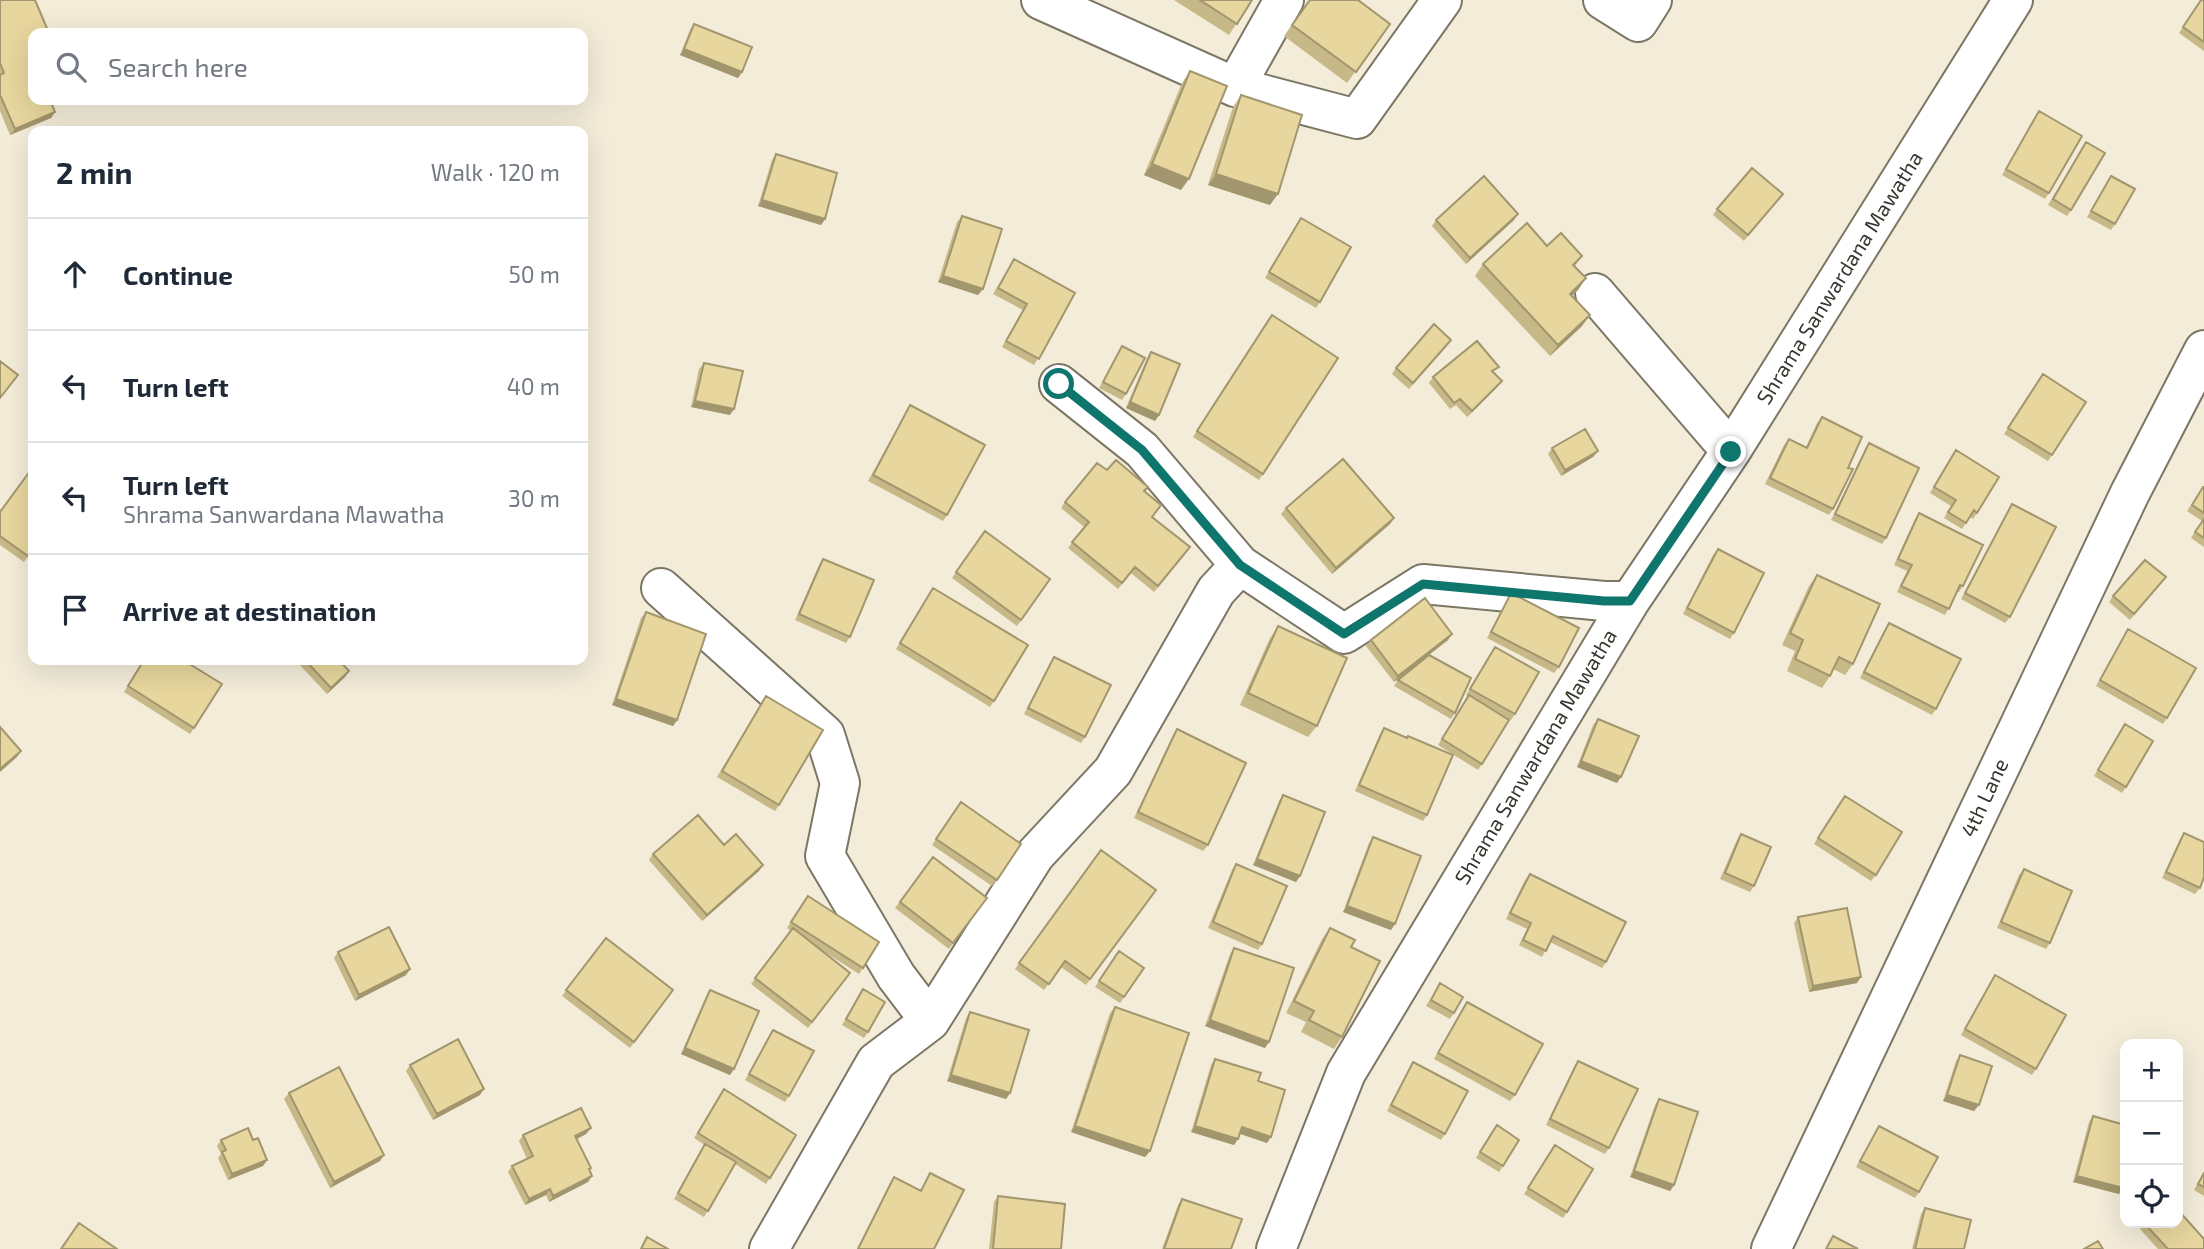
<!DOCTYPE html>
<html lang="en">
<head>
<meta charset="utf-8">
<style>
  body { margin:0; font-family:"Exo 2",sans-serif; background:#f6f6f7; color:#1f2937 }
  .controls { position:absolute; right:21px; bottom:21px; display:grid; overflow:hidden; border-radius:14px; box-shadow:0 7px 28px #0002 }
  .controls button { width:63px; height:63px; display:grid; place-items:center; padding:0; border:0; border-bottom:2px solid #e0e1e3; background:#fff; color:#1f2937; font:35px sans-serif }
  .stop { position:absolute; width:21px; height:21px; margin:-16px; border:5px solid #0f766e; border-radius:50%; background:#fff }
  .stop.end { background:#0f766e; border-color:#fff; box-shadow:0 2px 7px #0008 }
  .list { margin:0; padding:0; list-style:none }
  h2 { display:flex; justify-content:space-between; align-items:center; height:91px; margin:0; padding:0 28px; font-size:30px }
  h2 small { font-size:23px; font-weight:400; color:#747a83 }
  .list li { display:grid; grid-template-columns:46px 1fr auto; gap:21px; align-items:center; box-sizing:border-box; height:112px; padding:0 28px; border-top:2px solid #e0e1e3 }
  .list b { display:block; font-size:26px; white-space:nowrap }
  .list p { margin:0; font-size:23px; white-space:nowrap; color:#747a83 }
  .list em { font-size:23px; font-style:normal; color:#747a83 }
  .icon { flex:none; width:38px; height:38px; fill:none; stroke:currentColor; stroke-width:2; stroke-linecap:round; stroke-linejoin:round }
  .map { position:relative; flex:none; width:2204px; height:1249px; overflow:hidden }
  .search { position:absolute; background:#fff; box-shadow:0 7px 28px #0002; left:28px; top:28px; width:560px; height:77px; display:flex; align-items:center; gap:18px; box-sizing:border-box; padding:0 24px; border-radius:14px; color:#747a83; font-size:26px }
  .panel { position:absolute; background:#fff; box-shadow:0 7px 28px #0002; left:28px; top:126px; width:560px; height:539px; border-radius:14px }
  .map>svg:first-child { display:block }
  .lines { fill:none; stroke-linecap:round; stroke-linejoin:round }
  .minor-casing { stroke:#7c7665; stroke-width:42 }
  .minor { stroke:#fff; stroke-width:38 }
  .wall { fill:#c7b887 }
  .shaded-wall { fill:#a2966e }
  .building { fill:#e7d69d; stroke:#a2966e; stroke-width:2 }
  .route { stroke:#0f766e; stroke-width:9 }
  .labels { text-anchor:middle; stroke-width:6; stroke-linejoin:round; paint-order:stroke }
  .street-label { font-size:21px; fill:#38362e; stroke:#fff }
</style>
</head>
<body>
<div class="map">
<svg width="2204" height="1249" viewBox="0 0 2204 1249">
  <rect width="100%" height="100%" fill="#f3ecd9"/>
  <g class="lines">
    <!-- minor casing -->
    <g class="minor-casing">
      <path id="minor" d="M1041 0 1235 87 1357 119 1442 0
        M1603 0 1638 22 1652 0
        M1235 87 1284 0
        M1595 293 1731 451
        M1059 384 1142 450 1240 565 1344 634 1423 584 1604 601H1630
        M661 588 825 735 840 783 825 856 896 976 930 1021
        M769 1249 876 1062 930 1021 1035 855 1113 771 1216 591 1240 565
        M1276 1249 1346 1073 1630 601 1731 451 2013 0
        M1771 1249 2130 493 2204 350"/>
    </g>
    <!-- minor -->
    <use href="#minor" class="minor"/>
  </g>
  <!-- wall -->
  <path class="wall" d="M0 0 33 100 55 112 51 118 10 135 0 111Z
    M1174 0H1252L1229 35Z
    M1310 0 1390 24 1347 83 1284 36Z
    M2201 0H2204V51L2179 33Z
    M694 24 742 72 738 78 680 55 690 30Z
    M1190 71 1181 190 1144 175 1182 83Z
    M1241 95 1270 205 1208 185 1233 107Z
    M2039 111 2049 193 2045 199 2002 175Z
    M2086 142 2071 210 2067 216 2048 205Z
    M776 154 825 219 821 225 758 206 772 160Z
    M2111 176 2115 224 2111 230 2087 217Z
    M1778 200 1744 241 1713 215 1717 209Z
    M962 216 978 295 938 282 957 222Z
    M1301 218 1320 302 1316 308 1265 278Z
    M1436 220H1514L1466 264 1432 226Z
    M1547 246 1582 256 1575 266 1586 278 1578 290 1572 296 1582 326 1550 356 1475 276 1483 264Z
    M1014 259 1075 293 1034 365 1002 347 1023 310 993 294Z
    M1272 315 1338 358 1259 480 1193 437Z
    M1122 346 1126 394 1122 400 1099 388Z
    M1447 346 1409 389 1392 374 1396 368Z
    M1151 352 1159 415 1155 421 1126 408 1147 358Z
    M704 363 730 415 691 407 699 369Z
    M1494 373 1497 387 1467 417 1456 405 1450 409 1429 383 1433 377Z
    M2043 374 2086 402 2048 461 2004 434Z
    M910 405 947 515 943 521 868 481Z
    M1822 417 1848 468 1833 509 1829 515 1765 484 1784 445 1789 439 1806 447 1817 423Z
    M1869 443 1886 538 1882 544 1831 520 1865 449Z
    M1552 448 1598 451 1593 457 1561 476 1548 454Z
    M1952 456 1977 513 1973 519 1970 517 1962 529 1944 518 1951 506 1930 493Z
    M1107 470 1144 491 1153 517 1186 553 1154 592 1131 573 1118 589 1068 548 1084 527 1061 508 1065 502Z
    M2203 487 2204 488V547L2191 538 2202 521 2187 511Z
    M2012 504 2010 617 2005 623 1961 599Z
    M1286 508 1390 524 1332 574 1281 514Z
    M0 512 33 549 24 562 0 545Z
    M1919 513 1963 586 1959 592H1957L1945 615 1897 592 1907 571 1894 565 1915 519Z
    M985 531 1050 579 1017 626 952 578Z
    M1718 549 1734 633 1730 639 1683 614 1713 555Z
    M823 559 850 637 846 643 795 620 819 565Z
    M1817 575 1853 664 1845 675 1833 669 1830 676 1822 688 1787 671 1795 651 1782 645 1809 586Z
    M2161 583 2130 620 2109 602 2113 596Z
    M1511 593 1559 667 1554 673 1487 638Z
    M929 594 994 701 990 707 896 649Z
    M646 612 677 720 673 726 612 705 641 618Z
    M1889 623 1936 709 1932 715 1860 678 1885 629Z
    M1278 626 1317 726 1308 737 1240 705 1270 638Z
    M2128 629 2167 718 2163 724 2096 686Z
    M1371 640H1448L1429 655 1455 713 1451 719 1394 686 1398 680 1423 660 1394 682 1366 646Z
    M1495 647 1515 714 1511 720 1496 712 1482 764 1478 770 1438 745 1468 696 1466 695Z
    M1054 657 1085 737 1081 743 1024 714 1050 663Z
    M144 660 194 728 190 734 124 692Z
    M295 660H339L349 671 345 677 327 694Z
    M766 696 779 805 775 811 717 777Z
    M1598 719 1617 783 1577 767 1593 725Z
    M2125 724 2126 787 2122 793 2094 776Z
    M1384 728 1406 738 1427 815 1423 821 1355 791 1380 734Z
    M1177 729 1208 845 1203 851 1134 818 1173 735Z
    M1283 795 1300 876 1296 882 1253 865 1279 801Z
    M961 802 1021 844 992 886 932 845Z
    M1840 802 1876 875 1871 881 1814 844Z
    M2184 833 2200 888 2195 894 2162 878 2180 839Z
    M1741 834 1754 886 1750 892 1720 879 1737 840Z
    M1373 837 1391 930 1343 912 1369 843Z
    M724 845 759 871 702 921 649 860 653 854Z
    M1101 850 1156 890 1086 985 1061 967 1044 990 1015 969Z
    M933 857 987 898 949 949 895 908Z
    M1236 864 1262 944 1258 950 1208 928 1232 870Z
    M2024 869 2050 943 2046 949 1997 928 2019 875Z
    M1530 874 1606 962 1602 968 1550 942 1542 957 1519 945 1527 929 1506 919 1525 880Z
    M808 896 879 942 859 974 823 951 850 973 808 1028 751 984 791 931 787 928Z
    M1798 917 1857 983 1809 992 1794 923Z
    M1330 928 1351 947 1342 1037 1334 1049 1301 1032 1306 1022 1286 1013 1322 939Z
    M606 938 673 990 630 1048 562 996Z
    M1234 948 1265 1048 1205 1026 1230 954Z
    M1119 951 1144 968 1120 1003 1095 987Z
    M338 952 410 969 406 975 355 1001 334 958Z
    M1995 975 2036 1069 2032 1075 1961 1035Z
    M1440 983 1454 1013 1450 1019 1426 1006Z
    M863 989 868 1032 864 1038 842 1025Z
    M710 990 734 1069 730 1075 681 1054 706 996Z
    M1467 1002 1515 1095 1510 1101 1434 1059Z
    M1115 1007 1150 1151 1145 1157 1071 1132 1110 1013Z
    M970 1012 1010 1093 1006 1099 947 1081 966 1018Z
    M773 1030 789 1096 785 1102 745 1080Z
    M1960 1055 1974 1111 1943 1101 1956 1061Z
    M1215 1059 1258 1081 1267 1143 1240 1134 1234 1145 1191 1132 1211 1065Z
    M1578 1061 1609 1148 1605 1154 1546 1125 1574 1067Z
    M1413 1062 1445 1134 1441 1140 1387 1111Z
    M410 1065 480 1095 433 1120 406 1071Z
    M289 1093 380 1161 330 1188 284 1099Z
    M720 1095 770 1178 766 1184 735 1164 704 1217 674 1199 705 1145 694 1138Z
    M1659 1099 1674 1185 1670 1191 1630 1177 1655 1105Z
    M2093 1116 2119 1194 2073 1182 2089 1122Z
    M1879 1126 1919 1192 1915 1198 1856 1167Z
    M1492 1131 1503 1166 1499 1172 1476 1158Z
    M586 1134 577 1139 591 1168 589 1170 588 1182 549 1202 546 1195 525 1205 508 1172 512 1166 527 1159 519 1141 523 1135Z
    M221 1140 267 1160 263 1166 228 1180 218 1158 221 1154 217 1146Z
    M1551 1151 1567 1212 1563 1218 1524 1194Z
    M2204 1171V1196L2194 1190Z
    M930 1173 934 1249H857L890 1183 894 1177 920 1191Z
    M998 1196 1061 1249H989L994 1202Z
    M1182 1199 1231 1249H1162L1178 1205Z
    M1925 1208 1964 1249H1912L1921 1214Z
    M2145 1223 2204 1249H2158L2140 1229Z"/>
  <!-- shaded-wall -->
  <path class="shaded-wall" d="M684 49 742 72 738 78 680 55Z
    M55 112 51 118 10 135 15 129Z
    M1152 164 1189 179 1181 190 1144 175Z
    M1216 174 1278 194 1270 205 1208 185Z
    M762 200 825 219 821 225 758 206Z
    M1518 214 1514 220 1466 264 1470 258Z
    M943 276 983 289 978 295 938 282Z
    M1586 278 1578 290 1562 305 1570 294Z
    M1590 315 1582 326 1550 356 1558 345Z
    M1502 381 1497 387 1467 417 1472 411Z
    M695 401 734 409 730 415 691 407Z
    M1130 402 1159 415 1155 421 1126 408Z
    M1598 451 1593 457 1561 476 1565 470Z
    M1394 518 1390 524 1332 574 1336 568Z
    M1452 634 1448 640 1394 682 1398 676Z
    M349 671 345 677 327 694 331 688Z
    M616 699 677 720 673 726 612 705Z
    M21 751 17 757 0 772V769Z
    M1581 761 1621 777 1617 783 1577 767Z
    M1257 859 1300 876 1296 882 1253 865Z
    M763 865 759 871 702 921 707 915Z
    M1347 906 1395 924 1391 930 1343 912Z
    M410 969 406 975 355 1001 359 995Z
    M1861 977 1857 983 1809 992 1813 986Z
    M1210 1020 1269 1042 1265 1048 1205 1026Z
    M685 1048 734 1069 730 1075 681 1054Z
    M951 1075 1010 1093 1006 1099 947 1081Z
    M484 1089 480 1095 433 1120 437 1114Z
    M1947 1095 1979 1105 1974 1111 1943 1101Z
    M1075 1126 1150 1151 1145 1157 1071 1132Z
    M1195 1126 1238 1139 1234 1145 1191 1132Z
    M1242 1127 1271 1137 1267 1143 1238 1133Z
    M591 1128 586 1134 571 1142 575 1136Z
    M384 1155 380 1161 330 1188 334 1182Z
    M267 1160 263 1166 228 1180 232 1174Z
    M1634 1171 1674 1185 1670 1191 1630 1177Z
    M592 1176 588 1182 549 1202 553 1196Z
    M2077 1176 2123 1188 2119 1194 2073 1182Z
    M550 1189 546 1195 525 1205 529 1199Z"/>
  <!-- building -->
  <path class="building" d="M0 0H35L49 33H33V100H50L55 112 15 129 0 95V75L4 73 0 63Z
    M1200 0H1252L1237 24Z
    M1310 0H1358L1390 24 1356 72 1292 25Z
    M2201 0H2204V42L2183 27Z
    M694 24 752 47 742 72 684 49Z
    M1190 71 1227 86 1189 179 1152 164Z
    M1241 95 1302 115 1278 194 1216 174Z
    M2039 111 2082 136 2049 193 2006 169Z
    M2086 142 2105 153 2071 210 2053 199Z
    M776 154 837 173 825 219 762 200Z
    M1752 168 1783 194 1748 235 1717 209Z
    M1484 176 1518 214 1470 258 1436 220Z
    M2111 176 2135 189 2115 224 2091 211Z
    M962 216 1002 229 983 289 943 276Z
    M1301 218 1351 247 1320 302 1269 272Z
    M1527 223 1547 246 1561 233 1582 256 1573 265 1586 278 1570 294 1590 315 1558 345 1483 264Z
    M1014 259 1075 293 1039 359 1006 341 1027 304 998 288Z
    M1272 315 1338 358 1263 474 1197 431Z
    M1434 324 1451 340 1413 383 1396 368Z
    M1477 341 1499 367 1492 371 1502 381 1472 411 1460 399 1454 403 1433 377Z
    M1122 346 1145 358 1126 394 1103 382Z
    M1151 352 1180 364 1159 415 1130 402Z
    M0 361 18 375 0 398Z
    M704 363 743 371 734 409 695 401Z
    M2043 374 2086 402 2052 455 2008 428Z
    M910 405 985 445 947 515 873 475Z
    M1822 417 1862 437 1848 468 1853 469 1833 509 1770 478 1789 439 1807 448Z
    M1585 429 1598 451 1565 470 1552 448Z
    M1869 443 1919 468 1886 538 1835 514Z
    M1956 450 1999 477 1977 513 1974 510 1966 523 1948 512 1956 500 1934 487Z
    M1343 459 1394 518 1336 568 1286 508Z
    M1116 460 1148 487 1144 491 1161 505 1152 517 1190 547 1158 586 1135 567 1122 583 1072 542 1089 522 1065 502 1097 463 1107 470Z
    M33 467V549L28 556 0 536V512Z
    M2203 487 2204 488V513L2192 505Z
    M2012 504 2056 527 2010 617 1965 593Z
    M1919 513 1983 545 1963 586 1960 585 1949 609 1901 586 1912 565 1898 559Z
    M2204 519V538L2195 532Z
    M985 531 1050 579 1021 620 956 572Z
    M1718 549 1764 573 1734 633 1687 608Z
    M823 559 874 580 850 637 799 614Z
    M2145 560 2166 577 2134 614 2113 596Z
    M1817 575 1880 604 1853 664 1839 657 1830 676 1795 659 1803 640 1790 633Z
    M933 588 1028 645 994 701 900 643Z
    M1511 593 1579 628 1559 667 1491 632Z
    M1425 598 1452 634 1398 676 1371 640Z
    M646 612 706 634 677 720 616 699Z
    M1889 623 1961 659 1936 709 1864 672Z
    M1278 626 1347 658 1317 726 1248 693Z
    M2128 629 2196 668 2167 718 2100 680Z
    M1495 647 1539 672 1515 714 1470 689Z
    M1429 655 1471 678 1455 713 1398 680Z
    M1054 657 1111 685 1085 737 1028 708Z
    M144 660H183L222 684 194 728 128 686Z
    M305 660H339L349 671 331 688Z
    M1469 695 1509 720 1482 764 1442 739Z
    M766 696 823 730 779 805 722 771Z
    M1598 719 1639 736 1621 777 1581 761Z
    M2125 724 2153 741 2126 787 2098 770Z
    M0 727 21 751 0 769Z
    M1384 728 1407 738 1408 736 1453 755 1427 815 1359 785Z
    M1177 729 1246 763 1208 845 1138 812Z
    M1283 795 1325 812 1300 876 1257 859Z
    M1845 796 1902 832 1876 875 1818 838Z
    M961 802 1021 844 997 880 936 839Z
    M698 815 724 845 736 834 763 865 707 915 653 854Z
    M2184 833 2204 842V877L2200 888 2166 872Z
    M1741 834 1771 847 1754 886 1725 873Z
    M1373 837 1421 856 1395 924 1347 906Z
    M1101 850 1156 890 1090 979 1065 961 1049 984 1019 963Z
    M933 857 987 898 953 943 900 902Z
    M1236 864 1287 886 1262 944 1213 922Z
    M2024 869 2072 891 2050 943 2001 922Z
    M1530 874 1626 922 1606 962 1553 936 1546 951 1523 940 1531 923 1510 913Z
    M808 896 879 942 863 968 791 922Z
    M1847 908 1861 977 1813 986 1798 917Z
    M389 927 410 969 359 995 338 952Z
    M793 928 850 973 812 1022 755 978Z
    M1330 928 1355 940 1351 947 1380 961 1342 1037 1309 1020 1314 1011 1294 1001Z
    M606 938 673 990 634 1042 566 990Z
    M1234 948 1294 968 1269 1042 1210 1020Z
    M1119 951 1144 968 1124 997 1099 981Z
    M1995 975 2066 1015 2036 1069 1965 1029Z
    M1440 983 1463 997 1454 1013 1431 1000Z
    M863 989 885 1002 868 1032 846 1019Z
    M710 990 759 1011 734 1069 685 1048Z
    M1467 1002 1543 1044 1515 1095 1438 1053Z
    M1115 1007 1189 1033 1150 1151 1075 1126Z
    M970 1012 1029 1030 1010 1093 951 1075Z
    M773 1030 814 1051 789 1096 749 1074Z
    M458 1039 484 1089 437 1114 410 1065Z
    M1960 1055 1992 1066 1979 1105 1947 1095Z
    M1215 1059 1261 1073 1258 1081 1285 1090 1271 1137 1242 1127 1238 1139 1195 1126Z
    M1578 1061 1638 1089 1609 1148 1550 1119Z
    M1413 1062 1468 1091 1445 1134 1391 1105Z
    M339 1067 384 1155 334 1182 289 1093Z
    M724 1089 796 1135 770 1178 698 1133Z
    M1659 1099 1698 1112 1674 1185 1634 1171Z
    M581 1108 591 1128 575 1136 591 1168 589 1169 592 1176 553 1196 550 1189 529 1199 512 1166 533 1156 523 1135Z
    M2093 1116 2125 1125V1179L2123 1188 2077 1176Z
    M1497 1125 1519 1140 1503 1166 1480 1152Z
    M1879 1126 1938 1157 1919 1192 1860 1161Z
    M248 1128 253 1140 258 1138 267 1160 232 1174 222 1152 226 1150 221 1140Z
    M705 1144 736 1162 708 1211 678 1193Z
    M1555 1145 1593 1169 1567 1212 1528 1188Z
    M930 1173 964 1190 934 1249H858L894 1177 921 1191Z
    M2204 1173V1187L2198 1184Z
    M998 1196 1065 1204 1061 1249H993Z
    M1182 1199 1242 1219 1231 1249H1164Z
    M1925 1208 1971 1220 1964 1249H1915Z
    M2178 1210 2204 1239V1249H2168L2144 1223H2178Z
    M79 1223 117 1249H61Z
    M1833 1236 1858 1249H1826Z
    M647 1237 668 1249H641Z
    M2098 1241 2103 1249H2084Z"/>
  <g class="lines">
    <!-- route -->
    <path class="route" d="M1059 384 1142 450 1240 565 1344 634 1423 584 1604 601H1630L1731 452"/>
  </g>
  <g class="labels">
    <!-- street labels -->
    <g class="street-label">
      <text transform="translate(1840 278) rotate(-58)" y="7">Shrama Sanwardana Mawatha</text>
      <text transform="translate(1536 757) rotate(-59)" y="7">Shrama Sanwardana Mawatha</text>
      <text transform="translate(1985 798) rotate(-65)" y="7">4th Lane</text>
    </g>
  </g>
</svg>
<div class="controls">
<button>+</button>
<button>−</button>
<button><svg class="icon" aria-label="locate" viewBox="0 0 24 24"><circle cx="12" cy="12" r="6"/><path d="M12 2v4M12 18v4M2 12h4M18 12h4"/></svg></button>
</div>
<div class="stop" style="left:1059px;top:384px"></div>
<div class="stop end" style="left:1731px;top:452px"></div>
<div class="search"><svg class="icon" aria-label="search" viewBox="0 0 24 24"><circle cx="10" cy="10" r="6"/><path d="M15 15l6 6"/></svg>Search here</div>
<section class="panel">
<h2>2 min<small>Walk · 120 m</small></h2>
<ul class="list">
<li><svg class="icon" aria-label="ahead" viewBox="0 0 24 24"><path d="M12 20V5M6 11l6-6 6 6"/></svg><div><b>Continue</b></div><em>50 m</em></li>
<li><svg class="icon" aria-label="left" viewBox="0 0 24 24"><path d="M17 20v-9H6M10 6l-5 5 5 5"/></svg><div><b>Turn left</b></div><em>40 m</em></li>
<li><svg class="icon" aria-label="left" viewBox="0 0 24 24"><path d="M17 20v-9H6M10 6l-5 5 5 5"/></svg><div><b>Turn left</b><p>Shrama Sanwardana Mawatha</p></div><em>30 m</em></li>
<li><svg class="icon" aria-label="arrive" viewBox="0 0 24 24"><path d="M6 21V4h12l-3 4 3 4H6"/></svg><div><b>Arrive at destination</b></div></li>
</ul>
</section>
</div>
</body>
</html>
